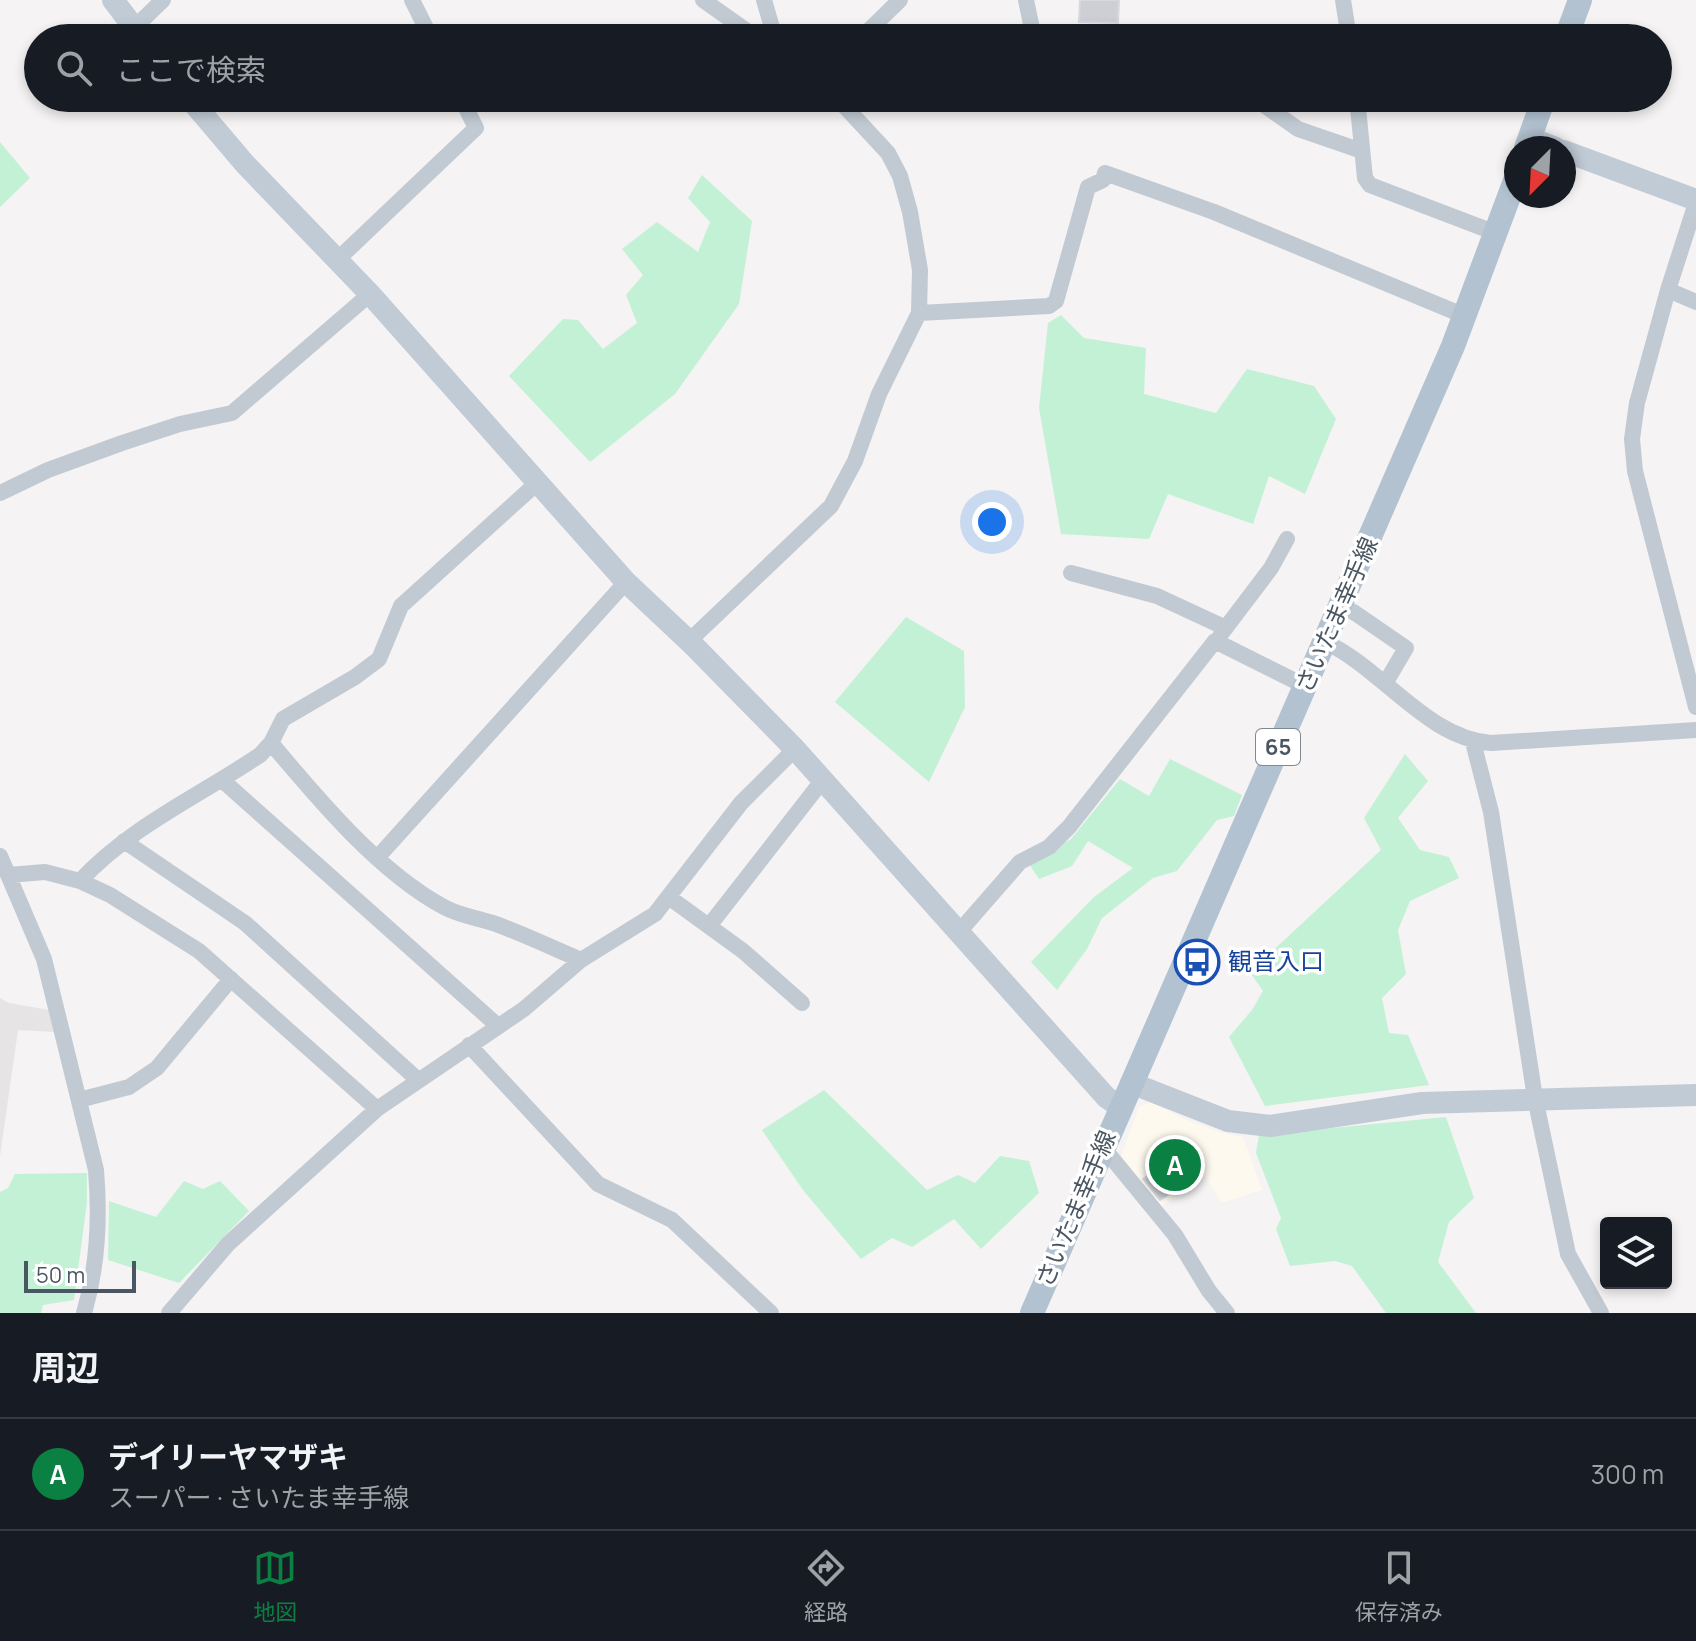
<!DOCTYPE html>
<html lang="ja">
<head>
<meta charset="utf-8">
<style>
  body { margin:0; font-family:Manrope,"Noto Sans JP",sans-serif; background:#20242c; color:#f1f3f6 }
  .controls { position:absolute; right:24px; bottom:24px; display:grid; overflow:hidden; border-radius:8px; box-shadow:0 4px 12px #0003 }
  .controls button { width:72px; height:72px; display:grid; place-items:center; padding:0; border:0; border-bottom:2px solid #363941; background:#171b24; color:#f1f3f6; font:40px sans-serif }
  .compass { position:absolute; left:1504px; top:136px; width:72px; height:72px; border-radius:50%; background:#171b24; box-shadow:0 4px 12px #0003; rotate:204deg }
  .scale { position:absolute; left:24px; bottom:20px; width:112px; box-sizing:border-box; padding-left:8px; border:4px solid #4a5661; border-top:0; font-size:22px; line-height:28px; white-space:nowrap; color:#4a5661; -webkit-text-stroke:6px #fff; paint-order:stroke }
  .you { position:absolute; left:992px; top:522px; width:28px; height:28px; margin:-20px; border:6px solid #fff; border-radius:50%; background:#1a73e8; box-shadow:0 0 0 12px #1a73e833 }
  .badge { display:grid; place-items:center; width:52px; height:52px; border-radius:50%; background:#0b8043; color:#fff; font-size:26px; font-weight:700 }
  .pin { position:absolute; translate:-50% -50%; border:4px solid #fff; box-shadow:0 2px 8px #0006 }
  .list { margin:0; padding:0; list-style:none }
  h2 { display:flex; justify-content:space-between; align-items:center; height:104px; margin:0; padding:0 32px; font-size:34px }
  h2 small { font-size:26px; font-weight:400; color:#9ea1a6 }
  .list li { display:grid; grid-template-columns:52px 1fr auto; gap:24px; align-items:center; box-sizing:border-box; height:112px; padding:0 32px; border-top:2px solid #363941 }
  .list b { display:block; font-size:30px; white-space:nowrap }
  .list p { margin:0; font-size:26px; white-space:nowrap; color:#9ea1a6 }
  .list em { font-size:26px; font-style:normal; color:#9ea1a6 }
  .icon { flex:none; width:44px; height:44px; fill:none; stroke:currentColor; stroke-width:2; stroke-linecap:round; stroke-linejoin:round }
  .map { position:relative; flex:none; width:1696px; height:1313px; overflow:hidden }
  .search { position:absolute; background:#171b24; box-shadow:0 4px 12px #0003; left:24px; right:24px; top:24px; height:88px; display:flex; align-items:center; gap:20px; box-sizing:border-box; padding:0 28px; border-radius:44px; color:#9ea1a6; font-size:30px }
  .sheet { height:216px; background:#171b24 }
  nav { display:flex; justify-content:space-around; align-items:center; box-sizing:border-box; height:112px; border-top:2px solid #363941; background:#171b24; font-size:22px; color:#9ea1a6 }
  nav a { display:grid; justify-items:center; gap:4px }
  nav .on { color:#0b8043 }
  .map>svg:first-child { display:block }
  .commercial { fill:#fdf9ef }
  .education { fill:#e6e4e5 }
  .green { fill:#c3f1d5 }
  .building { fill:#cdcfd5; stroke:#d7d9de; stroke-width:2 }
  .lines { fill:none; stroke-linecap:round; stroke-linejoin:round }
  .street { stroke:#c1cad2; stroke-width:16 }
  .secondary { stroke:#c1cbd6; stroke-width:22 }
  .primary { stroke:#b3c2d1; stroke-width:24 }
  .labels { text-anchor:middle; stroke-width:7; stroke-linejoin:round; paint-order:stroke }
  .shield { fill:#fff; stroke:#808990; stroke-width:2 }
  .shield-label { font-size:22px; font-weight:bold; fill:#4a5661 }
  .street-label { font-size:24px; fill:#4a5661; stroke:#fff }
  .transit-label { font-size:24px; fill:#164399; stroke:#fff; text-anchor:start }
</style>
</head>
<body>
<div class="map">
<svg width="1696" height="1313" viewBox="0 0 1696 1313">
  <rect width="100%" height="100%" fill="#f5f3f3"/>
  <!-- commercial -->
  <path class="commercial" d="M1150 1102 1189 1121 1222 1133 1243 1137 1262 1190 1222 1203 1205 1176 1159 1208 1120 1159 1139 1107Z"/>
  <!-- education -->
  <path class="education" d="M0 998 9 1003 49 1010 54 1032 18 1030 0 1156Z"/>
  <!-- green -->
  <path class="green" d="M0 142 30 178 0 207Z
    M702 175 752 221 739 304 675 394 590 462 509 376 563 319 578 320 603 349 637 323 626 295 643 275 622 249 657 222 698 252 710 222 688 198Z
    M1061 315 1084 338 1146 348 1144 394 1216 413 1247 369 1314 386 1336 419 1305 494 1269 476 1253 524 1168 494 1149 539 1061 534 1039 408 1048 323Z
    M906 617 964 651 965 707 929 782 835 702Z
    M1405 754 1428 781 1398 818 1420 850 1449 857 1459 878 1410 901 1398 930 1406 974 1382 998 1389 1033 1408 1035 1429 1085 1265 1106 1229 1037 1252 1010 1263 991 1250 972 1381 850 1364 818Z
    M1170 759 1242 795 1234 816 1217 820 1177 871 1153 878 1102 918 1087 949 1057 990 1031 962 1094 897 1133 868 1088 841 1072 866 1039 879 1029 864 1071 839 1120 779 1149 796Z
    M824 1090 927 1190 958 1175 975 1183 1000 1156 1029 1161 1039 1193 981 1249 954 1219 912 1247 892 1238 861 1259 803 1190 762 1130Z
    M1446 1117 1474 1198 1449 1222 1438 1262 1476 1313H1386L1352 1266 1335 1261 1290 1266 1276 1229 1281 1218 1256 1153 1259 1135Z
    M87 1173V1202L74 1300 43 1305 41 1313H0V1192L8 1188 15 1174Z
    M184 1181 203 1189 220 1181 249 1211 179 1283 108 1260 109 1201 156 1217Z"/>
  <!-- building -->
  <path class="building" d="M1080 0H1119L1118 23 1079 22Z
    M1181 1153 1195 1178 1160 1200 1143 1179Z"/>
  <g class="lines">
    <!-- street -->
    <path class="street" d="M412 0 431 38
      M703 0 757 38
      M764 0 775 38
      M1026 0 1034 38
      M1343 0 1349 38
      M134 28 163 0
      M861 38 900 0
      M1254 98 1298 129 1362 151
      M1357 98 1365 178 1370 185 1496 233
      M1696 203 1668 290 1637 403 1632 439 1635 471 1696 707
      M337 260 476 128 461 98
      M1668 290 1696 302
      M919 313 1049 306 1056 301 1088 187 1103 180 1105 173 1214 212 1465 316
      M0 493 48 470 122 443 180 424 232 413 370 294
      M1071 573 1157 596 1226 628
      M1341 606 1355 613 1406 648 1386 682
      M1221 634 1271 568 1287 539
      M689 641 831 506 855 461 879 394 919 313 920 270 910 212 900 176 888 153 837 98
      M1325 642C1382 668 1426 738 1491 743L1696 730
      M1473 742 1491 812 1535 1098 1568 1254 1601 1313
      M271 743C318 799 379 872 444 907 460 916 479 918 496 924 525 935 553 948 581 960
      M222 780 498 1026
      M124 841 245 923 418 1080
      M0 856 44 959 96 1170C100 1218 98 1266 84 1313
      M377 858 626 582
      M8 875 45 872 80 881 110 895 199 951 377 1109
      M80 881C131 826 199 796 260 755L271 743 283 719 355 677 379 659 401 606 537 483
      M670 898 743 951 802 1003
      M709 926 822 781
      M958 933 1020 862 1049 847 1069 827 1215 641 1305 686
      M469 1045 598 1184 672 1220 771 1313
      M79 1100 129 1087 157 1068 231 979
      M1101 1150 1111 1157 1175 1235 1209 1291 1227 1313
      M169 1313 228 1244 377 1109 524 1009 581 960 655 914 741 803 795 749"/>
    <!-- secondary -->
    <path class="secondary" d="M113 0 142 38
      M189 98 245 164 370 294 626 582 693 645 795 749 1106 1097 1120 1107
      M1530 138 1556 148
      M1564 151 1696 200
      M1131 1083 1228 1121 1270 1126 1422 1103 1696 1095"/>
    <!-- primary -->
    <path class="primary" d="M1566 38 1580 0
      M1526 148 1544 98
      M1032 1313 1453 346 1516 178"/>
  </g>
  <!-- icons -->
  <defs>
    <g id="bus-ring" transform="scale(2.3)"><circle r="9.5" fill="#fff" stroke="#1a4fb4" stroke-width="1.5"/><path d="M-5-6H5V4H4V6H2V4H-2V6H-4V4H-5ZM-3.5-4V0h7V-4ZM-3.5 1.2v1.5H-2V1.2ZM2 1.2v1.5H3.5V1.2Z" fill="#1a4fb4"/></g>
  </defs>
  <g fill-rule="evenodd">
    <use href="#bus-ring" x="1197" y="962"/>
  </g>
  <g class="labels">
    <!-- shield labels -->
    <rect class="shield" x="1256" y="729" width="44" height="36" rx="6"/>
    <g class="shield-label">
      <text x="1278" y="755">65</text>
    </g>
    <!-- street labels -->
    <g class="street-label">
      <text transform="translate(1337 615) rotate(-66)" y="8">さいたま幸手線</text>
      <text transform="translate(1076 1209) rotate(-67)" y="8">さいたま幸手線</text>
    </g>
    <!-- transit labels -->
    <g class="transit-label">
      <text x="1228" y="970">観音入口</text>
    </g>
  </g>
</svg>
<div class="controls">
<button><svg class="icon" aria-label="layers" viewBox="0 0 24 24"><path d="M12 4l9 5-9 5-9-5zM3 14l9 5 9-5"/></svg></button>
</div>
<svg class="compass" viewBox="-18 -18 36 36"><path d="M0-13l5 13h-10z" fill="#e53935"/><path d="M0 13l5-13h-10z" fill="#9ea1a6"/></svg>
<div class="scale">50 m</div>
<div class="you"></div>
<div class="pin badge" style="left:1175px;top:1165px">A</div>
<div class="search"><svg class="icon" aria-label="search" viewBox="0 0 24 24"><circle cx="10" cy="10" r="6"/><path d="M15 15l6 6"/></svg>ここで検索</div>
</div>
<section class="sheet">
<h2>周辺<small></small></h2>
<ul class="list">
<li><span class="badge">A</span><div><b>デイリーヤマザキ</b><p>スーパー · さいたま幸手線</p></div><em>300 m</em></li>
</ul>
</section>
<nav>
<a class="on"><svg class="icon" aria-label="map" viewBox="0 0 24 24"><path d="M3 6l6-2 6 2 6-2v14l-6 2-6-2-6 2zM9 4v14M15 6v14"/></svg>地図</a>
<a><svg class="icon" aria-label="directions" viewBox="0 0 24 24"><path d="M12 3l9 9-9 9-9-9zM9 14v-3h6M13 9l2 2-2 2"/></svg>経路</a>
<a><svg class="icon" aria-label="saved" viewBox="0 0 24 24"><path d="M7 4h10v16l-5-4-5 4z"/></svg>保存済み</a>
</nav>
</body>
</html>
